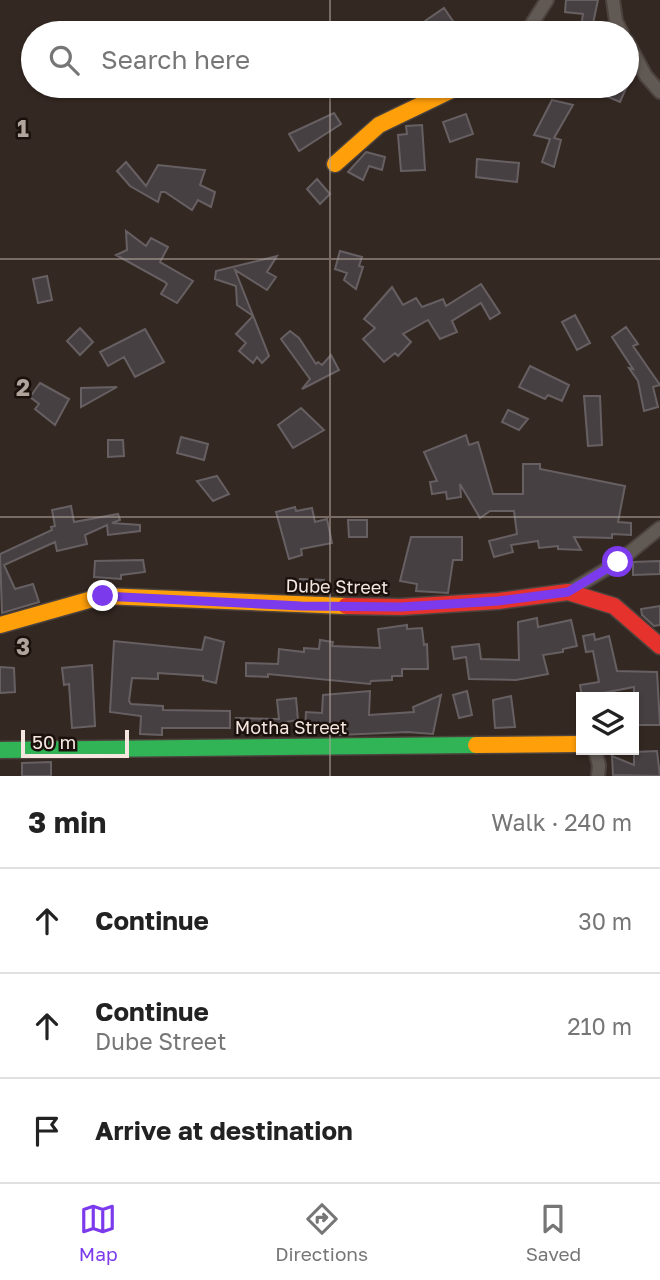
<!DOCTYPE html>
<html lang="en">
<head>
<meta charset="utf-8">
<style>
  body { margin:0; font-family:"Golos Text",sans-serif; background:#f6f6f6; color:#222 }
  .controls { position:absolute; right:21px; bottom:21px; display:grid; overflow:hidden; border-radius:0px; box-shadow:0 2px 5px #0004 }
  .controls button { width:63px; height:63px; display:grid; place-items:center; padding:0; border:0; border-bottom:2px solid #e0e0e0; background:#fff; color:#222; font:35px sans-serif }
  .scale { position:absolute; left:21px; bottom:18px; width:108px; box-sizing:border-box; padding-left:7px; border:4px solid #f5e6df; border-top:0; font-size:19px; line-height:24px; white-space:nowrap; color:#f5e6df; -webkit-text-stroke:5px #1b110c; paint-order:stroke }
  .stop { position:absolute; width:21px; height:21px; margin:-16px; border:5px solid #7c3aed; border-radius:50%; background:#fff }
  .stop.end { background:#7c3aed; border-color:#fff; box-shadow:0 2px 7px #0008 }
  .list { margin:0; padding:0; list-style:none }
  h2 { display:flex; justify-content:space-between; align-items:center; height:91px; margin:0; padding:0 28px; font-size:30px }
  h2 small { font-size:23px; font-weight:400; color:#767676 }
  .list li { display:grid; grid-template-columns:46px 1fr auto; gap:21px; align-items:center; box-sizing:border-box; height:105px; padding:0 28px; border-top:2px solid #e0e0e0 }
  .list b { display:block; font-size:26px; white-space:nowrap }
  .list p { margin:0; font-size:23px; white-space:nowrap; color:#767676 }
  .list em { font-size:23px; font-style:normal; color:#767676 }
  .icon { flex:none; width:38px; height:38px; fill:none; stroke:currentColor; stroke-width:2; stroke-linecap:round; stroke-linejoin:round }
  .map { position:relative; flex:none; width:660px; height:776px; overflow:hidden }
  .search { position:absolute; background:#fff; box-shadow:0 2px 5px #0004; left:21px; right:21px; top:21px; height:77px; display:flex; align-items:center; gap:18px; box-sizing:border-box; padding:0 24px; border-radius:38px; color:#767676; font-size:26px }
  .sheet { height:406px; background:#fff }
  nav { display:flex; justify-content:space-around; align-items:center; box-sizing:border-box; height:98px; border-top:2px solid #e0e0e0; background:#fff; font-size:19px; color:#767676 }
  nav a { display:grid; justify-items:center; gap:4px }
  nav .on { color:#7c3aed }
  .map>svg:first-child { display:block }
  .building { fill:#474042; stroke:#676063; stroke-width:2 }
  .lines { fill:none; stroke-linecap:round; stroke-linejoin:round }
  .street-casing { stroke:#4d433e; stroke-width:16 }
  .fast-casing { stroke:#4d433e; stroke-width:19 }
  .slow-casing { stroke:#4d433e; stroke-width:19 }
  .jam-casing { stroke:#4d433e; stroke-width:19 }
  .street { stroke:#615953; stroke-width:12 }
  .fast { stroke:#30b455; stroke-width:16 }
  .slow { stroke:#ff9f0a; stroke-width:16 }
  .jam { stroke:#e5322d; stroke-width:16 }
  .route { stroke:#7c3aed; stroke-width:9 }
  .grid { fill:none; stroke:#b1a49d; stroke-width:2; stroke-opacity:0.55 }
  .labels { text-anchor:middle; stroke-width:5; stroke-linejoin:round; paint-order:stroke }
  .street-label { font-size:18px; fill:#f5e6df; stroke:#1b110c }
  .grid-label { font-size:23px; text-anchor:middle; font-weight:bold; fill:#b1a49d; stroke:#1b110c; stroke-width:5; stroke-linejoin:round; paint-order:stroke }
</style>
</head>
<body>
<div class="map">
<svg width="660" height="776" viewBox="0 0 660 776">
  <rect width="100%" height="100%" fill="#342822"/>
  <!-- building -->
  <path class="building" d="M566 0H598L591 33H580L583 14 565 12Z
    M444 8 455 24 443 33H433L425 21Z
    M582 86H627L620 102Z
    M552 100 573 105 554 138 561 140 554 167 542 162 550 139 534 135Z
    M334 113 341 124 299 151 289 134Z
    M466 114 473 134 450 142 443 122Z
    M422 125 425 170 401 171 398 135 407 134 406 126Z
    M366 152 385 157 382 170 369 166 363 180 348 172Z
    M477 159 519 163 517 182 476 177Z
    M126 162 146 186 158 165 205 170 200 185 215 192 211 207 198 200 192 210 165 192H161L158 202 130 186 117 171Z
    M317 179 330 194 320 204 307 189Z
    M126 231 146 246 151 238 168 247 160 262 193 281 177 303 161 294 167 284 165 282 116 255 127 250Z
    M340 251 362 257 359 266 363 267 356 289 344 280 347 273 335 269Z
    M277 256 267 272 276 277 267 290 235 270 269 356 262 363 257 357 253 363 239 351 246 343 236 334 253 316 237 305 236 286 215 279 216 271Z
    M47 276 52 300 38 303 33 279Z
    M481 284 500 313 490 319 481 303 452 321 457 332 440 339 428 320 403 334 411 342 398 356 395 353 384 362 363 339 375 328 364 319 392 287 403 305 416 298 422 307 443 299 446 306Z
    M575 315 590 343 577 350 562 322Z
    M626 327 638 344 633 346 660 385 653 387 658 407 644 411 638 381 629 368 633 369 612 337Z
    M80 328 93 342 80 355 67 341Z
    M145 329 164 362 135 377 124 357 108 366 100 352Z
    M290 331 299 338 316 364 318 362 322 365 331 355 339 370 302 389 310 379 281 339Z
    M530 366 569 385 562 401 548 395 545 399 519 387Z
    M40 383 69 399 55 425 35 409 39 404 30 397Z
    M117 387 81 407V388Z
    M584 396H600L602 445 588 446Z
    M301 408 324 430 293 448 278 425Z
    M508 410 528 419 519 430 502 422Z
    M466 435 469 445 478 442 493 494H523V464H540V469L625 486 618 522 631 523V535L612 534V538L574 537 581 550 558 549V546L539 548 538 541 511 545 513 552 494 557 489 541 517 534 514 511H490L480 518 460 484 461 497 447 499 446 492 432 494 430 482 437 481 424 452Z
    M181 437 208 444 204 460 177 453Z
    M108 440H123L124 456 108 457Z
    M217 476 229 494 213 501 197 481Z
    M71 506 74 522 118 514 120 520 112 523 140 525V531L108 535 107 525 85 535 87 544 57 551 55 542 4 565 15 589 33 584 39 602 2 613 0 554 52 530 51 527 55 526 52 510Z
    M295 507 296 511 312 508 315 522 327 519 332 543 301 549 302 555 289 559 276 512Z
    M348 520H367V537H349Z
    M411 537H462V560H453L448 593 416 591 417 584 400 581Z
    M143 560 145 572 121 575V579L94 577 95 561Z
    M660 561V574L633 575V562Z
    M300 579 324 580 323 592 299 590Z
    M660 606V625L654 626 642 615 641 609Z
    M537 618 538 627 571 620 577 646 563 649V652L543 655 548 674 516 680 469 679 466 657 454 659 452 647 479 644 481 659 519 660 518 622Z
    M407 625V629L422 628 424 645 427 644 428 669H402V676H392V680L371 681 370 684 268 674V677L246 676V663L278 664 279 649 304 652V648L319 649 320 640 333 642 332 646 380 648 378 629Z
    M594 634 595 640 609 636 617 671 657 672 660 725H634V687L582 697 580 685 599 682 593 651 586 652 583 636Z
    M205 637 224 642 216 683 203 680V676L158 673V679L132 678 129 701 131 704 163 706V710L230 711V728H162V735L140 734 141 716 110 712 114 641 202 650Z
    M92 665 95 726 72 728 69 684 64 685 62 668Z
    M0 667 14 668 15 692 0 693Z
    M370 691 369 715 414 712 413 707 441 695 433 734 407 732 340 735 341 731H305L306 712 322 713 323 695Z
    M467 691 472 715 459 718 453 695Z
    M511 696 515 727 495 728 493 700Z
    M296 698 298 720 285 722V727L236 729V718L279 719 277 700Z
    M657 751 660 776 613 775 612 756 634 765V752Z
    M51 762V776H22V763Z"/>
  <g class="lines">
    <!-- street casing -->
    <g class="street-casing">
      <path id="street" d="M613 0 616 21 622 33
        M526 33 547 0
        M627 41 646 76 660 92
        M568 592 618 562 660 528
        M595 750 599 765 598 776"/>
    </g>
    <!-- fast casing -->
    <g class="fast-casing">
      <path id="fast" d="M0 750 476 745"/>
    </g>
    <!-- slow casing -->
    <g class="slow-casing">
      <path id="slow" d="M335 164 379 125 460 86
        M0 625 103 596 346 606
        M476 745 581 744"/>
    </g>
    <!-- jam casing -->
    <g class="jam-casing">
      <path id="jam" d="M346 606 401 607 498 601 568 592 614 606 660 646"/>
    </g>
    <!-- street -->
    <use href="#street" class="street"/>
    <!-- fast -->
    <use href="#fast" class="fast"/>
    <!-- slow -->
    <use href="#slow" class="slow"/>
    <!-- jam -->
    <use href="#jam" class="jam"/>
  </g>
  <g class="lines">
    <!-- route -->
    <path class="route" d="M103 596 301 606 401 607 498 601 568 592 618 562"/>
  </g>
  <!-- grid -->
  <path class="grid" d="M330 0V33M330 86V776M0 259H660M0 517H660"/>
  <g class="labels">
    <!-- street labels -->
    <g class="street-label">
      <text transform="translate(337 587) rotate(1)" y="6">Dube Street</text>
      <text x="291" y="734">Motha Street</text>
    </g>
  </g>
  <g class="grid-label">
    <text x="23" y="137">1</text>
    <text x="23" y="396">2</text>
    <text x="23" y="655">3</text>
  </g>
</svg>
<div class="controls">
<button><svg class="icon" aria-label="layers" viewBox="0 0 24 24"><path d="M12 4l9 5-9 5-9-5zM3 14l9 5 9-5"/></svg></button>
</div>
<div class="scale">50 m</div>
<div class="stop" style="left:618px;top:562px"></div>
<div class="stop end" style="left:103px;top:596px"></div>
<div class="search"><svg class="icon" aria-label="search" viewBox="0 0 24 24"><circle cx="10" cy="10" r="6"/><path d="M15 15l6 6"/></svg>Search here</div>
</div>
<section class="sheet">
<h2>3 min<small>Walk · 240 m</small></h2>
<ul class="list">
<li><svg class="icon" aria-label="ahead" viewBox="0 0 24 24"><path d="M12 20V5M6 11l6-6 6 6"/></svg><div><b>Continue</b></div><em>30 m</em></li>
<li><svg class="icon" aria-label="ahead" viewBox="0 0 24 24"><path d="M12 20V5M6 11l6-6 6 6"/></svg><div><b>Continue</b><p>Dube Street</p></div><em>210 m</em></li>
<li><svg class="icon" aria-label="arrive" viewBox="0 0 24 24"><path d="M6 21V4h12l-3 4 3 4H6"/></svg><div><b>Arrive at destination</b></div></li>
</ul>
</section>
<nav>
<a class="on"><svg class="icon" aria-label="map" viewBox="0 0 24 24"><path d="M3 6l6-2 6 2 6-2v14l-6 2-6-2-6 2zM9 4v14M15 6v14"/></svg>Map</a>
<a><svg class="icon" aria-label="directions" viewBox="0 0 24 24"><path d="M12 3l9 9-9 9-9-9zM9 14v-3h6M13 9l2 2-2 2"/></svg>Directions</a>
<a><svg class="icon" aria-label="saved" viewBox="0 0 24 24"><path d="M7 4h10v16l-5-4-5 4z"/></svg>Saved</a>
</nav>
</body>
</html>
